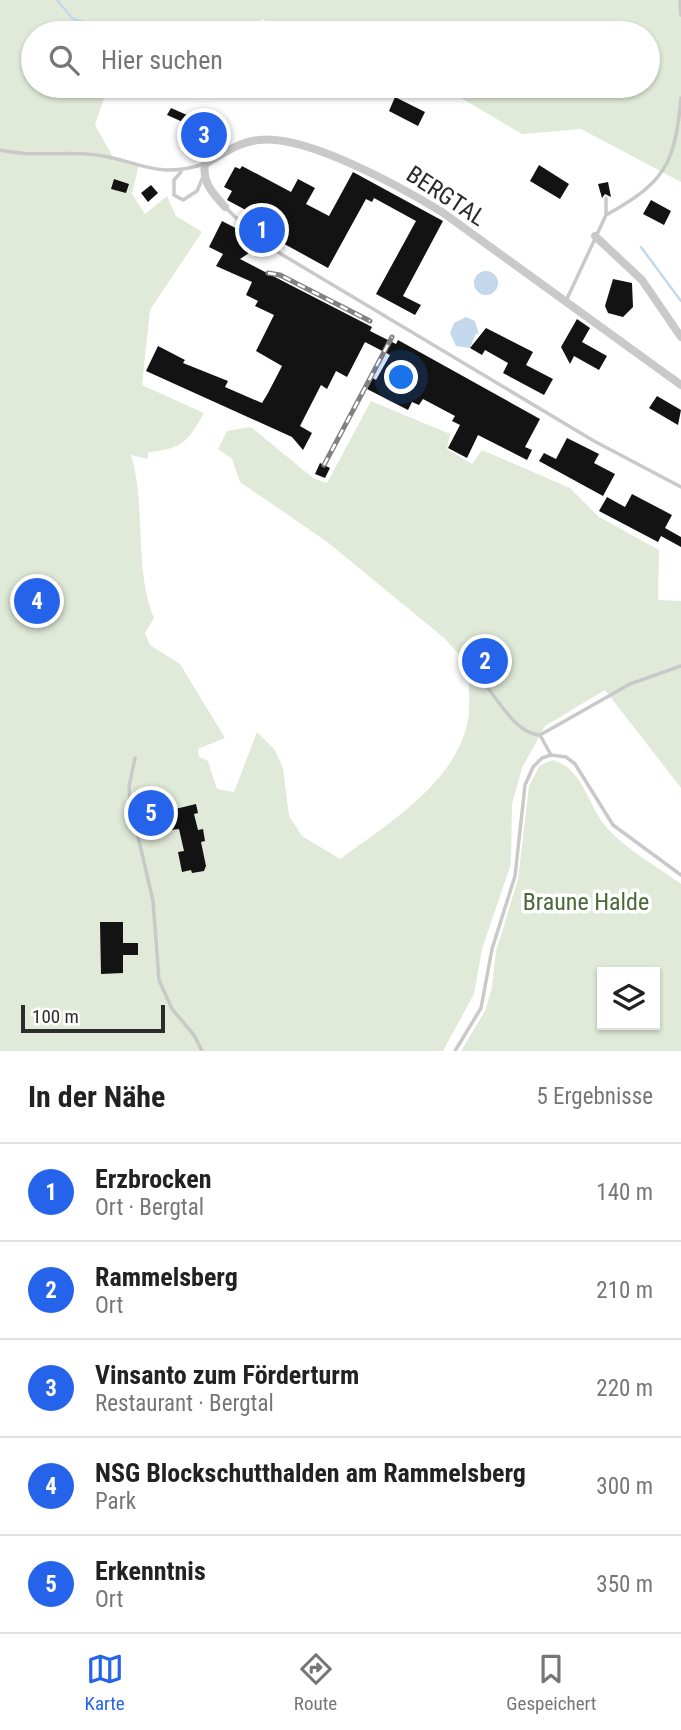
<!DOCTYPE html>
<html lang="de">
<head>
<meta charset="utf-8">
<style>
  body { margin:0; font-family:"Roboto Condensed",sans-serif; background:#f6f6f6; color:#222 }
  .controls { position:absolute; right:21px; bottom:21px; display:grid; overflow:hidden; border-radius:0px; box-shadow:0 2px 5px #0004 }
  .controls button { width:63px; height:63px; display:grid; place-items:center; padding:0; border:0; border-bottom:2px solid #e0e0e0; background:#fff; color:#222; font:35px sans-serif }
  .scale { position:absolute; left:21px; bottom:18px; width:144px; box-sizing:border-box; padding-left:7px; border:4px solid #2c2c2c; border-top:0; font-size:19px; line-height:24px; white-space:nowrap; color:#2c2c2c; -webkit-text-stroke:5px #fff; paint-order:stroke }
  .you { position:absolute; left:402px; top:378px; width:24px; height:24px; margin:-18px; border:5px solid #fff; border-radius:50%; background:#1a73e8; box-shadow:0 0 0 10px #1a73e833 }
  .badge { display:grid; place-items:center; width:46px; height:46px; border-radius:50%; background:#2563eb; color:#fff; font-size:23px; font-weight:700 }
  .pin { position:absolute; translate:-50% -50%; border:4px solid #fff; box-shadow:0 2px 7px #0006 }
  .list { margin:0; padding:0; list-style:none }
  h2 { display:flex; justify-content:space-between; align-items:center; height:91px; margin:0; padding:0 28px; font-size:30px }
  h2 small { font-size:23px; font-weight:400; color:#767676 }
  .list li { display:grid; grid-template-columns:46px 1fr auto; gap:21px; align-items:center; box-sizing:border-box; height:98px; padding:0 28px; border-top:2px solid #e0e0e0 }
  .list b { display:block; font-size:26px; white-space:nowrap }
  .list p { margin:0; font-size:23px; white-space:nowrap; color:#767676 }
  .list em { font-size:23px; font-style:normal; color:#767676 }
  .icon { flex:none; width:38px; height:38px; fill:none; stroke:currentColor; stroke-width:2; stroke-linecap:round; stroke-linejoin:round }
  .map { position:relative; flex:none; width:681px; height:1051px; overflow:hidden }
  .search { position:absolute; background:#fff; box-shadow:0 2px 5px #0004; left:21px; right:21px; top:21px; height:77px; display:flex; align-items:center; gap:18px; box-sizing:border-box; padding:0 24px; border-radius:38px; color:#767676; font-size:26px }
  .sheet { height:581px; background:#fff }
  nav { display:flex; justify-content:space-around; align-items:center; box-sizing:border-box; height:98px; border-top:2px solid #e0e0e0; background:#fff; font-size:19px; color:#767676 }
  nav a { display:grid; justify-items:center; gap:4px }
  nav .on { color:#2563eb }
  .map>svg:first-child { display:block }
  .green { fill:#e1ead8; fill-rule:evenodd }
  .water { fill:#c3d9eb }
  .lines { fill:none; stroke-linecap:round; stroke-linejoin:round }
  .stream { stroke:#c3d9eb; stroke-width:2.5 }
  .building { fill:#131313 }
  .service { stroke:#c9c9c9; stroke-width:3.5 }
  .minor { stroke:#c9c9c9; stroke-width:8 }
  .rail-casing { stroke:#818181; stroke-width:5 }
  .rail { stroke:#fff; stroke-width:2.5; stroke-dasharray:8; stroke-linecap:butt }
  .labels { text-anchor:middle; stroke-width:7; stroke-linejoin:round; paint-order:stroke }
  .street-label { font-size:24px; fill:#2c2c2c; stroke:#fff }
  .park-label { font-size:24px; fill:#4b6838; stroke:#fff }
</style>
</head>
<body>
<div class="map">
<svg width="681" height="1051" viewBox="0 0 681 1051">
  <rect width="100%" height="100%" fill="#fff"/>
  <!-- green -->
  <path class="green" d="M0 0H681V182L581 129 522 134 441 86H648V33H287L262 19 253 33H33V86H108L95 125 114 159 139 164 132 194 145 214 167 196 176 216 202 232 150 310 142 385 204 413C188 442 182 449 148 452V459L131 455C147 508 133 566 154 618L145 633 150 645 180 664 225 738 198 749 199 757 208 761 217 789 234 792 257 732 275 750 283 768 289 816 302 836 340 859C388 824 462 779 469 713 470 697 468 681 469 665L443 637 326 541 240 482 232 459 218 449 227 431 251 427 313 478 327 483 371 401 450 434 447 449 472 464 482 450 570 488 599 517 659 550 658 600 681 601V788L605 690 545 726 522 768 512 804 511 864 482 949 474 994 443 1051H0Z
    M553 760C584 769 587 806 608 829 627 850 658 867 681 884V1051H461L485 1011 492 987 496 951 518 879 529 786 540 765ZM602 972H655V1025H602Z"/>
  <!-- water -->
  <path class="water" d="M474 283a12 12 0 1 1 24 0a12 12 0 1 1-24 0Z
    M466 317 475 321 479 335 476 333 470 348 456 346 450 333 454 323Z"/>
  <g class="lines">
    <!-- stream -->
    <path class="stream" d="M57 0 73 19 122 33
      M641 247 681 301"/>
  </g>
  <!-- building -->
  <path class="building" d="M395 97 425 112 418 126 389 111Z
    M171 108 221 130 210 152 188 142 194 127 167 115Z
    M539 165 569 184 560 199 530 181Z
    M242 166 291 192 298 179 315 188 306 204 329 216 353 172 443 221 403 296 421 305 415 315 376 294 416 221 374 198 372 202 366 199 328 268 268 235 272 229 266 226 268 222 227 200 232 191 224 187 235 167 240 169Z
    M114 179 129 184 126 193 111 189Z
    M608 182 611 197 605 194 602 198 598 184Z
    M151 185 158 193 148 202 141 193Z
    M651 200 671 211 664 225 643 214Z
    M222 221 247 234 244 244 255 249 240 259 372 327 370 331 396 344 398 340 540 419 525 447 532 450 527 460 478 435 467 458 448 448 460 425 452 421 455 416 423 399 419 405 412 402 408 410 367 389 373 378 376 380 390 355 365 342 347 377 336 371 327 389 321 385 300 426 312 433 303 450 292 437 146 371 158 346 185 360 183 363 228 381 225 387 262 403 268 393 282 366 256 351 274 315 255 306 258 301 246 295 252 282 216 266 223 254 209 247Z
    M613 279 632 283 633 307 623 317 608 313 605 306Z
    M577 319 590 328 582 342 607 356 599 370 574 356 570 364 561 347Z
    M486 328 533 352 526 365 553 379 544 395 503 373 508 363 485 350 482 355 470 348Z
    M657 396 681 410 678 425 649 408Z
    M567 438 599 454 594 463 615 474 603 496 539 461 544 453 556 459Z
    M320 463 330 468 325 478 315 474Z
    M632 494 672 515 665 528 681 537V547L661 536 658 542 599 511 607 497 625 507Z
    M163 793 171 796 170 808 160 801Z
    M196 804 198 813 194 814 198 830 203 829 205 841 201 842 206 866 204 871 192 873 191 870 182 872 178 852 184 851 179 829 171 830 167 811Z
    M100 922H123V943H138V955H123V973L101 974Z"/>
  <g class="lines">
    <!-- service -->
    <path class="service" d="M680 0 681 15
      M0 150C29 157 58 152 87 154 135 157 153 181 204 164
      M181 172 174 180V195L183 200 197 191 203 177
      M226 208 261 242 594 441 681 487
      M606 215C664 183 675 165 681 98
      M566 301 606 215V198
      M477 675C495 692 513 734 540 735L630 684 681 666
      M540 735 551 755
      M135 758 129 787 130 802 153 901 159 980 172 1009 194 1035 202 1051
      M455 1051 481 1008 492 949 515 876 525 785 533 767 542 758 551 755 566 757 575 764 613 825 681 875"/>
    <!-- minor -->
    <path class="minor" d="M225 207C213 193 202 183 205 164 222 154 239 142 259 140 306 134 401 187 442 212L681 385
      M595 236 642 280 681 337"/>
    <!-- rail casing -->
    <g class="rail-casing">
      <path id="rail" d="M268 273 280 275 370 321
        M324 465 392 337"/>
    </g>
    <!-- rail -->
    <use href="#rail" class="rail"/>
  </g>
  <g class="labels">
    <!-- street labels -->
    <g class="street-label">
      <text transform="translate(446 196) rotate(33)" y="8">BERGTAL</text>
    </g>
    <!-- park labels -->
    <g class="park-label">
      <text x="586" y="910">Braune Halde</text>
    </g>
  </g>
</svg>
<div class="controls">
<button><svg class="icon" aria-label="layers" viewBox="0 0 24 24"><path d="M12 4l9 5-9 5-9-5zM3 14l9 5 9-5"/></svg></button>
</div>
<div class="scale">100 m</div>
<div class="you"></div>
<div class="pin badge" style="left:262px;top:230px">1</div>
<div class="pin badge" style="left:485px;top:661px">2</div>
<div class="pin badge" style="left:204px;top:135px">3</div>
<div class="pin badge" style="left:37px;top:601px">4</div>
<div class="pin badge" style="left:151px;top:813px">5</div>
<div class="search"><svg class="icon" aria-label="search" viewBox="0 0 24 24"><circle cx="10" cy="10" r="6"/><path d="M15 15l6 6"/></svg>Hier suchen</div>
</div>
<section class="sheet">
<h2>In der Nähe<small>5 Ergebnisse</small></h2>
<ul class="list">
<li><span class="badge">1</span><div><b>Erzbrocken</b><p>Ort · Bergtal</p></div><em>140 m</em></li>
<li><span class="badge">2</span><div><b>Rammelsberg</b><p>Ort</p></div><em>210 m</em></li>
<li><span class="badge">3</span><div><b>Vinsanto zum Förderturm</b><p>Restaurant · Bergtal</p></div><em>220 m</em></li>
<li><span class="badge">4</span><div><b>NSG Blockschutthalden am Rammelsberg</b><p>Park</p></div><em>300 m</em></li>
<li><span class="badge">5</span><div><b>Erkenntnis</b><p>Ort</p></div><em>350 m</em></li>
</ul>
</section>
<nav>
<a class="on"><svg class="icon" aria-label="map" viewBox="0 0 24 24"><path d="M3 6l6-2 6 2 6-2v14l-6 2-6-2-6 2zM9 4v14M15 6v14"/></svg>Karte</a>
<a><svg class="icon" aria-label="directions" viewBox="0 0 24 24"><path d="M12 3l9 9-9 9-9-9zM9 14v-3h6M13 9l2 2-2 2"/></svg>Route</a>
<a><svg class="icon" aria-label="saved" viewBox="0 0 24 24"><path d="M7 4h10v16l-5-4-5 4z"/></svg>Gespeichert</a>
</nav>
</body>
</html>
